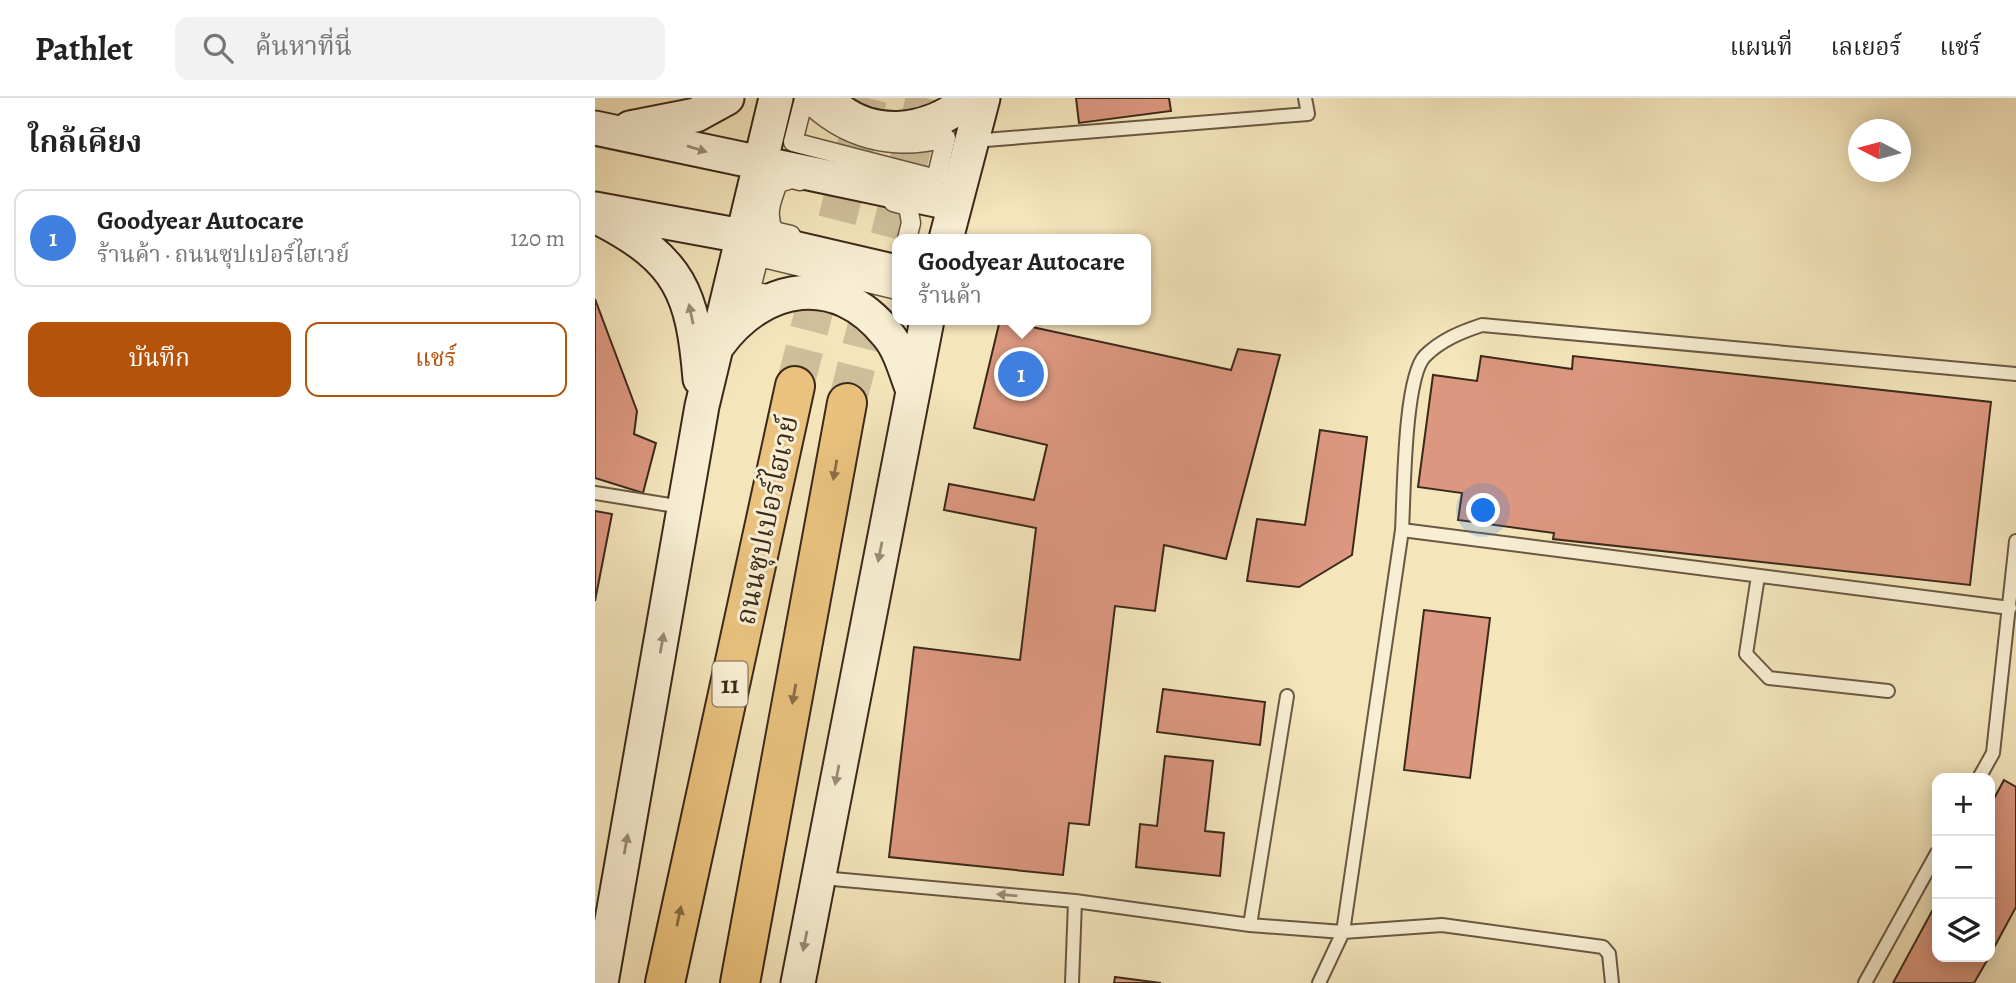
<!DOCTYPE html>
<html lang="th">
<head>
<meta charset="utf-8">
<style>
  body { margin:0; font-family:Alegreya,"Noto Serif Thai",serif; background:#f2f2f2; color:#222 }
  .controls { position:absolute; right:21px; bottom:21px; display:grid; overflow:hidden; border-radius:14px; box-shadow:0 4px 18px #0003 }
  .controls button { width:63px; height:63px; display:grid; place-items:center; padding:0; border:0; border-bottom:2px solid #e0e0e0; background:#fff; color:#222; font:35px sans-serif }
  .compass { position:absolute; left:1253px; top:21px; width:63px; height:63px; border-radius:50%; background:#fff; box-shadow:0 4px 18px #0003; rotate:276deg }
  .you { position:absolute; left:889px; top:413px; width:24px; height:24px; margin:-18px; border:5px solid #fff; border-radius:50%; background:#1a73e8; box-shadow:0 0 0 10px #1a73e833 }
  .badge { display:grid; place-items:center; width:46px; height:46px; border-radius:50%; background:#b45309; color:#fff; font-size:23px; font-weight:700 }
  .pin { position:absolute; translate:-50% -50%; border:4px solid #fff; box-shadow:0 2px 7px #0006 }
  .popup { position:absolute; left:297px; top:136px; width:259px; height:91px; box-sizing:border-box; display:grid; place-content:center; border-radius:14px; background:#fff; filter:drop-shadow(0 2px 5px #0005); font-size:23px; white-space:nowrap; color:#767676 }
  .popup b { font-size:26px; color:#222 }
  .popup::after { content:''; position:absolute; left:50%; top:100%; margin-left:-14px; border:14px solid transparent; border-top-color:#fff }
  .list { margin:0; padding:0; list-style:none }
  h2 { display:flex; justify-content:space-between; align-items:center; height:91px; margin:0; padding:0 28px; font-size:30px }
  h2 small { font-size:23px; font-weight:400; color:#767676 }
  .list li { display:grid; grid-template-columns:46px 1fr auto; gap:21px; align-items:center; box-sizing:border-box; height:98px; margin:0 14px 14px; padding:0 14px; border:2px solid #e0e0e0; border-radius:14px }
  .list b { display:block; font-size:26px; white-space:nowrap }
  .list p { margin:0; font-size:23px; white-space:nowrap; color:#767676 }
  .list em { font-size:23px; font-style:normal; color:#767676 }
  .actions { display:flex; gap:14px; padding:21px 28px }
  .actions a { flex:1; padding:16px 0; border:2px solid #b45309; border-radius:14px; text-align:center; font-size:24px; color:#b45309 }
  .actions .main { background:#b45309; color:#fff }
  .icon { flex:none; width:38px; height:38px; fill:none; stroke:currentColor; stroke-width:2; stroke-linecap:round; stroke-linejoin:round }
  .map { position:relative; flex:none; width:1421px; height:885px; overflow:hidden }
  header { display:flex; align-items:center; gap:42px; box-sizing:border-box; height:98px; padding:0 35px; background:#fff; border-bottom:2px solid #e0e0e0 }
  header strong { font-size:33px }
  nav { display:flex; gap:38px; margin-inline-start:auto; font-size:24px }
  .search { width:490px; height:63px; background:#f2f2f2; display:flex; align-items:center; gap:18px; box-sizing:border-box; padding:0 24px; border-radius:14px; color:#767676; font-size:26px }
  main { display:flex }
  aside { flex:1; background:#fff }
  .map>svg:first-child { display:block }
  .building { fill:#db977f; stroke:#3b291a; stroke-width:2 }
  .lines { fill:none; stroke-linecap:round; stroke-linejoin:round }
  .trunk-tunnel { stroke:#cfbf9b; stroke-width:38; stroke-dasharray:38 19; stroke-linecap:butt }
  .service-casing { stroke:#695842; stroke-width:16 }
  .pedestrian-casing { stroke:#695842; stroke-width:21 }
  .secondary-casing { stroke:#3b291a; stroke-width:37 }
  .trunk-casing { stroke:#3b291a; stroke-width:42 }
  .service { stroke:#f8eed3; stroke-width:12 }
  .pedestrian { stroke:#f8eed3; stroke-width:18 }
  .secondary { stroke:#f8eed3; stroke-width:33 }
  .trunk { stroke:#eac27e; stroke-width:38 }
  .oneway { fill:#9a8c76 }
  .oneway2 { fill:#8a6e47 }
  .labels { text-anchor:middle; stroke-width:6; stroke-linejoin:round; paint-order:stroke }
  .shield { fill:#f8eed3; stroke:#746452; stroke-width:2 }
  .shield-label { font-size:26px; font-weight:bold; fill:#3b291a }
  .street-label { font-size:28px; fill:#3b291a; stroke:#f8eed3 }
</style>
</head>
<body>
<header>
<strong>Pathlet</strong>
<div class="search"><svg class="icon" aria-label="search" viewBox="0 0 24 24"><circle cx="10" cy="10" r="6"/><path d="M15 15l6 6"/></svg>ค้นหาที่นี่</div>
<nav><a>แผนที่</a><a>เลเยอร์</a><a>แชร์</a></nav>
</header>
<main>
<aside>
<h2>ใกล้เคียง<small></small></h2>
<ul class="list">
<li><span class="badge" style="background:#3f7fe0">1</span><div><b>Goodyear Autocare</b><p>ร้านค้า · ถนนซุปเปอร์ไฮเวย์</p></div><em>120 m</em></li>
</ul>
<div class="actions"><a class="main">บันทึก</a><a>แชร์</a></div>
</aside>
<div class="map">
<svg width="1421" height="885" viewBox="0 0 1421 885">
  <rect width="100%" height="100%" fill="#f4e5bb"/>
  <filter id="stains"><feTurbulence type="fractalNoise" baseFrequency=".00286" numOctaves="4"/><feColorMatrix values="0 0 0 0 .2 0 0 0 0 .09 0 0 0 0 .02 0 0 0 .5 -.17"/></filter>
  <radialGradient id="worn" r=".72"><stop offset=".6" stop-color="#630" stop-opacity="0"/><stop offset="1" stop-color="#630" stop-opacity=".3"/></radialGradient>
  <!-- building -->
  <path class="building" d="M481 0H574L576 13 484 25Z
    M0 201 42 313 39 336 61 345 48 395 0 380Z
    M405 222 636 272 643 251 685 257 631 461 569 447 560 513 520 508 494 727 474 725 468 777 294 759 319 549 425 562 441 430 349 412 354 386 439 402 452 347 379 330Z
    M886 258 977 271 978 258 1396 304 1375 487 958 441 959 435 863 422 867 395 823 389 838 277 882 283Z
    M725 332 772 339 757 457 704 489 652 483 662 421 710 427Z
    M0 413 17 416 0 503Z
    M829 512 895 520 875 680 809 672Z
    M568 591 670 604 665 647 562 634Z
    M570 658 618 663 610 733 629 735 625 778 541 769 545 726 562 728Z
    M1409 682 1421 689V809L1395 857V708Z
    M1342 804V859H1394L1379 885H1298Z
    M520 879 566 885H519Z"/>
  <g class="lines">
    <!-- trunk-tunnel -->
    <path class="trunk-tunnel" d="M200 288 273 0
      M252 305 330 0"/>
    <!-- service casing -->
    <g class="service-casing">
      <path id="service" d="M378 43 713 16 710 0
        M0 395 87 409
        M807 432C809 398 809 279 830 258 846 242 866 234 887 227L1421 276
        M1163 478 1151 556 1174 580 1293 593
        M1384 680 1398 655 1421 443
        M227 780 480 803 655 827 748 834 807 432 1415 510
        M655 827 692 598
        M477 885 480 803
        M724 885 748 834 847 827 1008 849 1014 856 1017 885
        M1270 885 1342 755"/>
    </g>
    <!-- pedestrian casing -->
    <g class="pedestrian-casing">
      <path id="pedestrian" d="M209 1C247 41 297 54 351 40L341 81 198 44Z
        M298 104 313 108 316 125 312 141
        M196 137 179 133C170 116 177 102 183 85L197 81 205 83
        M168 195 153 202 164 159 302 192"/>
    </g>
    <!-- secondary casing -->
    <g class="secondary-casing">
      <path id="secondary" d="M231 0C271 44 334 37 375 0
        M0 30 360 106
        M35 30 101 17 132 0
        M0 111 147 138 302 174
        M6 121C85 162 98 195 105 281
        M351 141 388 0
        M123 247C168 185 242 173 292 236 305 251 310 272 317 290
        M6 885 107 308 181 0
        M203 885 332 222"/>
    </g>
    <!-- trunk casing -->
    <g class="trunk-casing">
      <path id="trunk" d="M70 885 200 288
        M145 885 252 305"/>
    </g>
    <!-- service -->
    <use href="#service" class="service"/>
    <!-- pedestrian -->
    <use href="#pedestrian" class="pedestrian"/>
    <!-- secondary -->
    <use href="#secondary" class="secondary"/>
    <!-- trunk -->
    <use href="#trunk" class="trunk"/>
  </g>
  <!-- one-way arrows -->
  <defs><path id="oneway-solid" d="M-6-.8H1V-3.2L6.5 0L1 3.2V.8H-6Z" transform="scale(1.75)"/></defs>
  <g class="oneway">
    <use href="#oneway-solid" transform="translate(102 51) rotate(17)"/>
    <use href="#oneway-solid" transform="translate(96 216) rotate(-102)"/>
    <use href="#oneway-solid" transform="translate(285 454) rotate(101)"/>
    <use href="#oneway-solid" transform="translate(67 545) rotate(-80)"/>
    <use href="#oneway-solid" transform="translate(242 677) rotate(101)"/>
    <use href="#oneway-solid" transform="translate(31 746) rotate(-80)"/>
    <use href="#oneway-solid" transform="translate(412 797) rotate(-175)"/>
    <use href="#oneway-solid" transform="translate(210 843) rotate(101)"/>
  </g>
  <g class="oneway2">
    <use href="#oneway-solid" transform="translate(240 372) rotate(100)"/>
    <use href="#oneway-solid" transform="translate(199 596) rotate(100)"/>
    <use href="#oneway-solid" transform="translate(84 818) rotate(-78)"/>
  </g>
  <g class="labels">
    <!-- shield labels -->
    <rect class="shield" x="117.5" y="563.5" width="35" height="45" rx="5"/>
    <g class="shield-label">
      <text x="135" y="595">11</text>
    </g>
    <!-- street labels -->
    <g class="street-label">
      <text transform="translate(171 422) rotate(-78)" y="10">ถนนซุปเปอร์ไฮเวย์</text>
    </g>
  </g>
  <rect width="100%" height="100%" filter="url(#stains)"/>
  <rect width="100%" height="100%" fill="url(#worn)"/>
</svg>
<div class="controls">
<button>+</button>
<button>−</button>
<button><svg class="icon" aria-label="layers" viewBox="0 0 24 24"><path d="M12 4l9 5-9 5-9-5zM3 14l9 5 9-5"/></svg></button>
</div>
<svg class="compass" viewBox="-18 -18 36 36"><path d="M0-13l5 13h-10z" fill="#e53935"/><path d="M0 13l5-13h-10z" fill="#767676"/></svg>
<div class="you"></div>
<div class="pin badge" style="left:426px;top:276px;background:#3f7fe0">1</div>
<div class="popup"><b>Goodyear Autocare</b>ร้านค้า</div>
</div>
</main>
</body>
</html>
